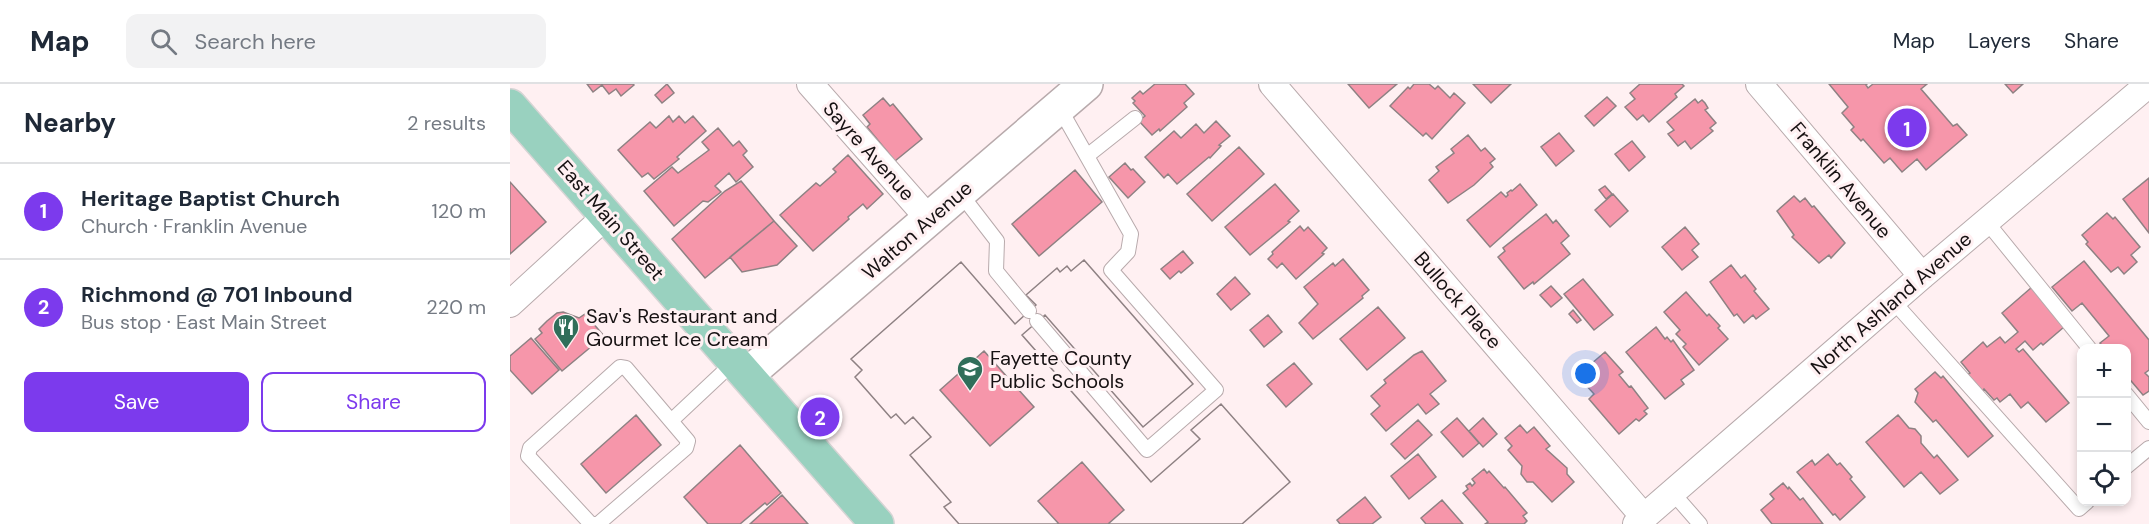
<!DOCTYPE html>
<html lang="en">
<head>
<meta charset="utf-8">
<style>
  body { margin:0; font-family:"DM Sans",sans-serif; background:#f2f2f3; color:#1f2937 }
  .controls { position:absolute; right:18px; bottom:18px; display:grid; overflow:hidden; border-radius:12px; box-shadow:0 3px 9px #0003 }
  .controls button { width:54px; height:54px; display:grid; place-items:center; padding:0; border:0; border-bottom:2px solid #e0e1e3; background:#fff; color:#1f2937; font:30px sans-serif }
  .you { position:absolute; left:1076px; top:290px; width:21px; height:21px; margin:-15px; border:4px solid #fff; border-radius:50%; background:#1a73e8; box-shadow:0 0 0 9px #1a73e833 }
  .badge { display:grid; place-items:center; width:39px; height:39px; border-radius:50%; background:#7c3aed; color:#fff; font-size:20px; font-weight:700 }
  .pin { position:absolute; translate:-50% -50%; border:3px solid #fff; box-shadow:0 2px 6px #0006 }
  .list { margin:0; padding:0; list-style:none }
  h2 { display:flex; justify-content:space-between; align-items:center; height:78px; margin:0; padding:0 24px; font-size:26px }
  h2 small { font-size:20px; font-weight:400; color:#747a83 }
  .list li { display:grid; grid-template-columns:39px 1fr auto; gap:18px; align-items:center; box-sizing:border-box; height:96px; padding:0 24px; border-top:2px solid #e0e1e3 }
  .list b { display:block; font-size:22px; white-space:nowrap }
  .list p { margin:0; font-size:20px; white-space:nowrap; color:#747a83 }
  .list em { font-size:20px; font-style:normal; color:#747a83 }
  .actions { display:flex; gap:12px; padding:18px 24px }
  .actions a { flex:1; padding:14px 0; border:2px solid #7c3aed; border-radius:12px; text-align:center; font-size:21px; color:#7c3aed }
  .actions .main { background:#7c3aed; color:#fff }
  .icon { flex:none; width:33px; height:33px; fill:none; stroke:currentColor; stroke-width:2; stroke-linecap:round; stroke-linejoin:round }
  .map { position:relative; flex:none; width:1639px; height:440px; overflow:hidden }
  header { display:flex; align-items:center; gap:36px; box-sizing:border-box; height:84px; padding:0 30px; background:#fff; border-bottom:2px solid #e0e1e3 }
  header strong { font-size:28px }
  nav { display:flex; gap:33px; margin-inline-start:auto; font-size:21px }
  .search { width:420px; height:54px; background:#f2f2f3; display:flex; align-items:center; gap:15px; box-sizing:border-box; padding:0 21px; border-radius:12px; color:#747a83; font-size:22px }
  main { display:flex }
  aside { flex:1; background:#fff }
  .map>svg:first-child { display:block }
  .building { fill:#f696aa; stroke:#8e8183; stroke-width:1.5; fill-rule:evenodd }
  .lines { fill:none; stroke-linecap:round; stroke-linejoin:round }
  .lane-casing { stroke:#b8aaac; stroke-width:16 }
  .street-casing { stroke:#b8aaac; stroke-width:28 }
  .secondary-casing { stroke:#b8aaac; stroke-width:36 }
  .primary-casing { stroke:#d5d4d4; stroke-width:36 }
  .lane { stroke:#fff; stroke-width:14 }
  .street { stroke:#fff; stroke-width:26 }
  .secondary { stroke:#fff; stroke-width:33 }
  .primary { stroke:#99d1bf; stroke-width:33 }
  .labels { text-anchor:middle; stroke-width:6; stroke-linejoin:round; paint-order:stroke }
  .street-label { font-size:20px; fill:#161112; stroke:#fff0f2 }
  .poi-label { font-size:20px; fill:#161112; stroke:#fff0f2; text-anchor:start }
</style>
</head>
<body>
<header>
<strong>Map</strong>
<div class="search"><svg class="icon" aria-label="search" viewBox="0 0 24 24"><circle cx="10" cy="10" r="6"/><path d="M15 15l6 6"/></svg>Search here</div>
<nav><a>Map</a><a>Layers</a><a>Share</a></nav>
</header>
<main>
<aside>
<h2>Nearby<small>2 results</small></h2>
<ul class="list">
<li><span class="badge">1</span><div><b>Heritage Baptist Church</b><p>Church · Franklin Avenue</p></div><em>120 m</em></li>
<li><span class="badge">2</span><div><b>Richmond @ 701 Inbound</b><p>Bus stop · East Main Street</p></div><em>220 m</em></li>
</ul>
<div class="actions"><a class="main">Save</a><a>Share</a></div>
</aside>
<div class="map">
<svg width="1639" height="440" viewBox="0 0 1639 440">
  <rect width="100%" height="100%" fill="#fff0f2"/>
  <!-- building -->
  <path class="building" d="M77 0H123L124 1 111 12 106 5 99 10 92 1 83 8Z
    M157 0 164 9 152 19 145 11Z
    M645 0H675L684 10 674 19 677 23 650 47 649 45 642 51 629 37 635 32 623 19 625 17 622 14 630 7 633 10Z
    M838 0H887L859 24Z
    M904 0H919L925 5 928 2 940 14 944 9 955 19 922 55 916 49 913 52 880 22 898 3 900 5Z
    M963 0H1001L981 19Z
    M1130 0H1172L1174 2 1165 10 1167 13 1139 38 1133 31 1127 36 1115 23 1125 15 1120 9Z
    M1319 0H1357L1356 1 1358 4 1363 0H1417L1411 5 1443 42 1447 40 1457 51 1416 86 1407 75 1392 88 1380 74 1374 79 1353 55 1351 57 1341 46 1344 43 1332 29 1338 23Z
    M1495 0H1513L1503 9Z
    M1097 13 1106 22 1084 42 1075 32Z
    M373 14 380 22 383 20 412 55 385 77 357 43 360 40 353 31Z
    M1185 15 1188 19 1192 16 1195 19 1198 24 1195 26 1206 39 1200 44 1203 47 1181 65 1175 57 1168 62 1158 50 1164 46 1157 38Z
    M159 32 163 38 169 32 175 39 183 32 196 47 167 73 169 75 144 95 138 89 132 93 108 66 140 38 146 44Z
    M706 37 720 52 709 61 711 62 700 74 699 73 667 100 658 90 654 94 635 73 664 47 671 54 686 40 694 49Z
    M208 44 223 62 229 57 237 67 233 71 243 83 226 98 219 89 205 102 211 108 198 118 193 117 164 142 134 107 162 83 168 89 199 66 192 58Z
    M1049 49 1064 67 1046 82 1031 63Z
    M958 51 971 67 975 64 985 75 980 79 983 83 964 101 938 119 919 96 929 87 926 83 944 69 941 65Z
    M1122 57 1135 73 1119 87 1105 70Z
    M729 63 754 90 702 137 677 110Z
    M338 71 373 110 357 125 353 120 338 133 339 135 303 167 270 131 306 99 310 102 326 88 323 85Z
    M615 79 621 86 623 85 635 98 618 114 599 93Z
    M565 86 592 118 529 172 502 140Z
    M1639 94V149L1613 115Z
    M231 97 264 137 195 194 162 155 215 107Z
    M0 98 36 138 0 170Z
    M765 100 789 127 778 137 780 138 740 171 715 143Z
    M1010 100 1027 121 980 163 957 136 991 108 996 113 998 111 997 109 1001 106 1002 107Z
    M1095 102 1102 110 1096 115 1089 106Z
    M1103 110 1118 127 1100 143 1085 126Z
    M1284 112 1290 118 1295 114 1302 123 1304 122 1335 159 1321 174 1319 171 1309 179 1282 153 1284 151 1267 127Z
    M1597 129 1603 135 1605 133 1630 163 1621 171 1627 178 1614 190 1608 183 1601 188 1576 160 1578 158 1572 151Z
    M1036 130 1043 139 1046 136 1059 152 1051 159 1060 170 1024 200 1023 198 1014 205 988 173 995 167 993 164Z
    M264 137 287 162 267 181 232 188 220 173Z
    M790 142 794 147 798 143 817 164 812 169 814 170 786 195 772 179 767 184 758 175 763 170 762 168Z
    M1175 143 1189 160 1182 166 1188 173 1172 186 1152 163Z
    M673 167 683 179 671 189 669 187 660 195 651 185Z
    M833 175 859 206 852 212 853 214 803 255 789 239 808 220 794 203 823 179 825 182Z
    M574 176 683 300 633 343 535 231 512 251 641 398 690 355 681 346 711 320 780 398 732 440H598L614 426 572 378 528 417 549 440H449L434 423 441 418 400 371 421 353 403 333 395 340 386 330 381 334 345 293 352 286 341 275 451 178 505 240 526 221 516 211 547 184 550 188 557 182 561 187ZM474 267 524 323 480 362 430 306Z
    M574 176 683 300 633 343 535 231 512 251 641 398 690 355 681 346 711 320 780 398 732 440H449L434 423 441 418 400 371 421 353 403 333 395 340 386 330 381 334 345 293 352 286 341 275 451 178 505 240 526 221 516 211 547 184 550 188 557 182 561 187Z
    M1574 177 1639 256V286L1635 289 1639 293V307L1633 311 1616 291V264H1595L1590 259 1599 252 1572 219 1562 227 1542 203Z
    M1221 181 1231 194 1235 191 1246 205 1244 207 1259 225 1246 235 1243 231 1234 239 1227 230 1224 232 1200 198Z
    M725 193 740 210 721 226 707 210Z
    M1073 195 1103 231 1084 246 1054 210Z
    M1041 202 1052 214 1041 223 1030 211Z
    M1522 203 1554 243 1533 261 1531 259 1523 266 1515 257 1506 265 1509 268 1513 265 1559 319 1536 338 1518 318 1511 324 1500 310 1490 318 1487 314 1484 316 1474 305 1472 308 1457 291 1460 289 1451 278 1473 258 1477 263 1490 253 1495 259 1508 248 1492 229Z
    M1176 208 1197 232 1199 230 1210 242 1208 244 1218 255 1189 281 1173 263 1176 260 1166 250 1170 246 1154 228Z
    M868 223 895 254 857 286 830 255Z
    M1063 226 1071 236 1067 239 1059 230Z
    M53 228 69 234 75 230 94 252 52 287 25 255 32 249 29 245 37 237 47 229Z
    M758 231 772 248 754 263 740 246Z
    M1146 243 1155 255 1157 253 1161 258 1163 256 1184 286 1171 296 1174 300 1155 315 1116 268Z
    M21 254 49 286 22 310 0 286V272Z
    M912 267 936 297 920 310 929 320 916 330 908 320 876 347 861 330 870 322 861 312 876 299 874 296 904 271Z
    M1095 268 1113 288 1109 291 1119 303 1121 302 1138 324 1134 327 1137 330 1129 337 1126 335 1109 350 1079 315 1084 310 1075 300 1088 289 1081 280Z
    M784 279 802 300 776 323 757 301Z
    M1425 288 1431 294 1433 292 1483 352 1458 373 1426 336 1423 338 1405 318 1408 309 1405 305Z
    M126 331 151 361 96 409 71 380Z
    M1388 331 1399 344 1405 345 1411 352V359L1424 374 1427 371 1448 396 1430 410 1411 388 1394 403 1356 358Z
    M947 334 969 359 953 373 931 348Z
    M973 334 987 350 973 363 959 347Z
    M908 336 922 351 895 375 881 360Z
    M1010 341 1017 349 1024 343 1040 362 1036 365 1057 384V390L1064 398 1042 418 1023 398H1017L1011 390 1012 382 998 366 1002 362 995 354Z
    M230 361 271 409 257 421 255 419 230 440H198L174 413Z
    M908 370 926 393 899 415 881 392Z
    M1318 370 1327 381 1330 379 1342 393 1340 395 1355 413 1330 436 1325 430 1323 431 1287 388 1302 376 1305 381Z
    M974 385 977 389 979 387 994 404 995 403 1017 429 1013 432 1017 437 1014 440H975L978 438 953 409 958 405 956 402 960 399 962 402 965 399 962 395Z
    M1273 399 1278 405 1279 403 1290 416 1293 414 1313 440H1262L1251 426 1264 415 1260 410Z
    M272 411 298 440H240Z
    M855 413 871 433 862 440H830L827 436Z
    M932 416 953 440H916L911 434Z"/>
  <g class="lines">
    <!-- lane casing -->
    <g class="lane-casing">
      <path id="lane" d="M577 72 625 34
        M450 109 487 157 486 187 519 227
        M1476 137 1579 264
        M1383 217 1569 425 1577 418
        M527 237 637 366 706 306 601 186 618 168 621 150 549 23
        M1616 310 1639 338
        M161 337 225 277
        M1616 383 1639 364
        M1162 408 1190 440
        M85 440 80 439 18 372 20 364 110 283 116 284 178 357 176 364 88 440"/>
    </g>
    <!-- street casing -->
    <g class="street-casing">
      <path id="street" d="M300 0 419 135
        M762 0 1134 433
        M1249 0 1412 192
        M0 220 97 131
        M1126 440 1412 192 1639 0"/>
    </g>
    <!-- secondary casing -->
    <g class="secondary-casing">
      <path id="secondary" d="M237 291 576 0"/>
    </g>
    <!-- primary casing -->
    <g class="primary-casing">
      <path id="primary" d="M0 22 367 440"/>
    </g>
    <!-- lane -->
    <use href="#lane" class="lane"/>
    <!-- street -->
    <use href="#street" class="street"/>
    <!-- secondary -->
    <use href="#secondary" class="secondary"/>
    <!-- primary -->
    <use href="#primary" class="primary"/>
  </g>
  <!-- icons -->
  <defs>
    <g id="restaurant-pin" transform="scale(1.35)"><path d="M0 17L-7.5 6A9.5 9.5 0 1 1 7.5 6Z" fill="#306e5a" stroke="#fff0f2"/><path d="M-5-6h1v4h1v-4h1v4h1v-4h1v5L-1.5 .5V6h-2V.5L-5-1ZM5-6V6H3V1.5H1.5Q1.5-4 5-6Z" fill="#fff"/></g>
    <g id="school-pin" transform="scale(1.35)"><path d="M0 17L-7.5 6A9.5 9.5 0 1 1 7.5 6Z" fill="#306e5a" stroke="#fff0f2"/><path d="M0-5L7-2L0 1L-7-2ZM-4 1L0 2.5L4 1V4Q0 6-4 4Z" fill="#fff"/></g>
  </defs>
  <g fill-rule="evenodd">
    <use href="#restaurant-pin" x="56" y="243"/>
    <use href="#school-pin" x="460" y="285"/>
  </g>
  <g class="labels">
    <!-- street labels -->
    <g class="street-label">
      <text transform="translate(359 67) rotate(48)" y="7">Sayre Avenue</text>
      <text transform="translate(1331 96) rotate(50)" y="7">Franklin Avenue</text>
      <text transform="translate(101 136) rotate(49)" y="7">East Main Street</text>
      <text transform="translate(407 146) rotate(-41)" y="7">Walton Avenue</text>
      <text transform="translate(948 216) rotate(49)" y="7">Bullock Place</text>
      <text transform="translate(1381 219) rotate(-41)" y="7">North Ashland Avenue</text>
    </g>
    <!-- poi labels -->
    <g class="poi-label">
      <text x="76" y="239">Sav's Restaurant and<tspan x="76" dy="23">Gourmet Ice Cream</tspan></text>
      <text x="480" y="281">Fayette County<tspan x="480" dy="23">Public Schools</tspan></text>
    </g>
  </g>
</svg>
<div class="controls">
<button>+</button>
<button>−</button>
<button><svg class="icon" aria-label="locate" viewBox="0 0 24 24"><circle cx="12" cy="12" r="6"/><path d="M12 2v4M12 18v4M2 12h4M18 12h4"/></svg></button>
</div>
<div class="you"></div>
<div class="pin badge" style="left:1397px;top:44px">1</div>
<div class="pin badge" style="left:310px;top:333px">2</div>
</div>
</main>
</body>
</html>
